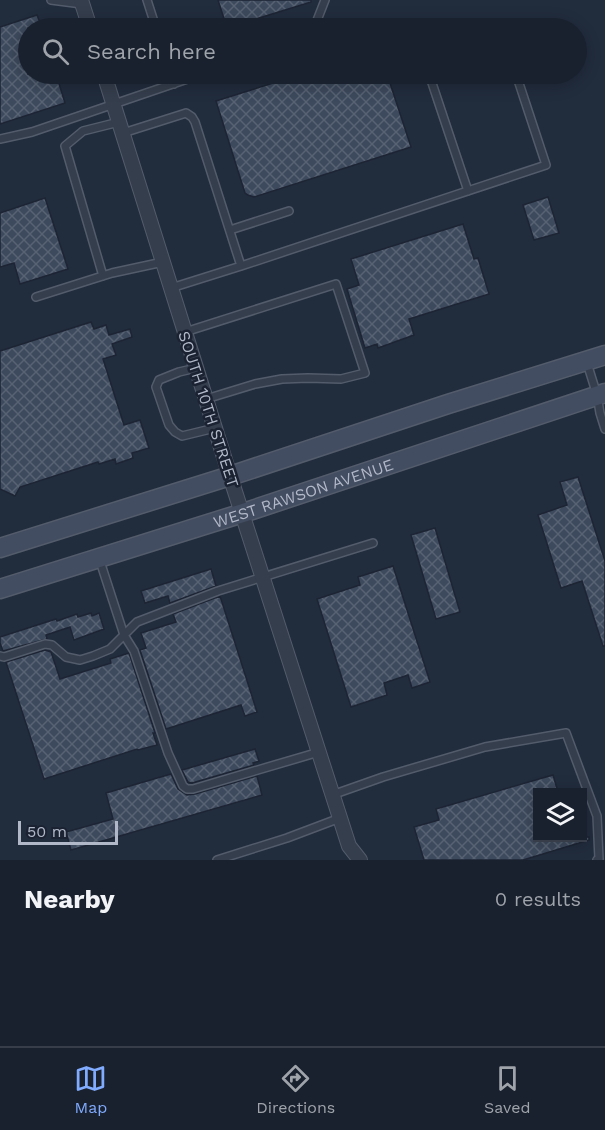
<!DOCTYPE html>
<html lang="en">
<head>
<meta charset="utf-8">
<style>
  body { margin:0; font-family:"Work Sans",sans-serif; background:#262e3a; color:#f1f3f6 }
  .controls { position:absolute; right:18px; bottom:18px; display:grid; overflow:hidden; border-radius:0px; box-shadow:0 3px 15px #0003 }
  .controls button { width:54px; height:54px; display:grid; place-items:center; padding:0; border:0; border-bottom:2px solid #373e4a; background:#19212e; color:#f1f3f6; font:30px sans-serif }
  .scale { position:absolute; left:18px; bottom:15px; width:100px; box-sizing:border-box; padding-left:6px; border:3px solid #b1b9c9; border-top:0; font-size:16px; line-height:21px; white-space:nowrap; color:#b1b9c9; -webkit-text-stroke:4px #1b2332; paint-order:stroke }
  .list { margin:0; padding:0; list-style:none }
  h2 { display:flex; justify-content:space-between; align-items:center; height:78px; margin:0; padding:0 24px; font-size:26px }
  h2 small { font-size:20px; font-weight:400; color:#9fa3aa }
  .icon { flex:none; width:33px; height:33px; fill:none; stroke:currentColor; stroke-width:2; stroke-linecap:round; stroke-linejoin:round }
  .map { position:relative; flex:none; width:605px; height:860px; overflow:hidden }
  .search { position:absolute; background:#19212e; box-shadow:0 3px 15px #0003; left:18px; right:18px; top:18px; height:66px; display:flex; align-items:center; gap:15px; box-sizing:border-box; padding:0 21px; border-radius:33px; color:#9fa3aa; font-size:22px }
  .sheet { height:186px; background:#19212e }
  nav { display:flex; justify-content:space-around; align-items:center; box-sizing:border-box; height:84px; border-top:2px solid #373e4a; background:#19212e; font-size:16px; color:#9fa3aa }
  nav a { display:grid; justify-items:center; gap:3px }
  nav .on { color:#80abfe }
  .map>svg:first-child { display:block }
  .building { fill:url(#building-cross-hatch); stroke:#1d2534; stroke-width:1.5 }
  .lines { fill:none; stroke-linecap:round; stroke-linejoin:round }
  .service-casing { stroke:#535c6b; stroke-width:10 }
  .minor-casing { stroke:#535c6b; stroke-width:16 }
  .secondary-casing { stroke:#535c6b; stroke-width:21 }
  .service { stroke:#353e4d; stroke-width:7 }
  .minor { stroke:#353e4d; stroke-width:14 }
  .secondary { stroke:#434d61; stroke-width:18 }
  .labels { text-anchor:middle; stroke-width:5; stroke-linejoin:round; paint-order:stroke }
  .street-label { font-size:16px; fill:#b1b9c9; stroke:#1b2332 }
</style>
</head>
<body>
<div class="map">
<svg width="605" height="860" viewBox="0 0 605 860">
  <defs>
    <pattern id="building-cross-hatch" width="8" height="8" patternUnits="userSpaceOnUse" patternTransform="scale(1.5)"><rect width="8" height="8" fill="#3d4a5d"/><path d="M0 0l8 8M0 8l8-8" fill="none" stroke="#576273"/></pattern>
  </defs>
  <rect width="100%" height="100%" fill="#212c3d"/>
  <!-- building -->
  <path class="building" d="M218 0H311V2L227 28Z
    M37 15 42 28H28V74H56L65 103 0 124V27Z
    M302 74H387L411 147 254 197 248 195 245 193 216 101Z
    M548 197 559 233 534 240 523 205Z
    M45 198 68 269 20 284 14 263 0 267V213Z
    M463 224 474 259 478 258 489 294 409 319 414 335 378 348 377 344 365 348 347 289 359 285 351 259Z
    M91 322 94 329 106 325 109 335 130 329 132 337 112 344 116 355 103 359 124 425 140 420 149 448 132 453 133 458 116 464 115 459 99 464 98 462 20 487 15 496 0 489V351Z
    M578 477 605 561V646H603L582 581 561 588 538 515 567 505 560 482Z
    M435 528 460 612 436 619 411 535Z
    M393 566 430 682 412 688 408 675 384 683 387 695 351 707 317 599 360 585 358 577Z
    M211 569 216 586 170 603 168 596 145 603 141 591Z
    M220 596 257 712 245 716 241 705 166 729 140 650 146 648 141 633 176 622 173 614Z
    M91 613 92 616 99 613 104 629 74 640 70 627 46 635 47 639 3 651 0 643V637L56 619 57 621 77 614 78 617Z
    M45 650 51 652 60 679 111 663 110 659 129 653 155 733H153L157 745 138 750 137 749 44 779 6 662Z
    M255 749 259 761 253 763 254 765 192 783 188 782 182 770Z
    M171 774 178 789 187 795 195 794 257 776 262 795 71 850 66 832 113 819 106 793Z
    M553 775 558 792H537V837H589V840L523 860H424L414 827 439 820 436 809Z"/>
  <g class="lines">
    <!-- service casing -->
    <g class="service-casing">
      <path id="service" d="M51 0 82 4
        M147 0 156 28
        M314 28 325 0
        M500 28H501
        M170 74 174 84
        M429 74 468 191
        M123 133 183 114 186 113 192 117 195 122 241 266 171 288
        M0 139 32 132 202 74
        M230 230 289 211
        M241 266 546 165 516 74
        M103 276 65 146 83 131 119 122
        M36 297 112 273 163 262
        M185 332 336 284 365 373 341 379 308 378 282 379 255 384 206 399
        M587 363 597 395 600 413 605 429
        M196 368 179 372 159 380 156 387 169 425 175 432 182 436 215 428
        M99 558 124 635 134 651 168 753 183 786 187 789H193L319 752
        M0 656 4 657 45 644 52 645 66 657 80 660 93 656 110 649 137 622 218 591 373 543
        M332 795 383 777 485 747 566 733 597 816 599 859 597 860
        M217 860 287 838 340 818"/>
    </g>
    <!-- minor casing -->
    <g class="minor-casing">
      <path id="minor" d="M81 0 90 28
        M104 74 230 476 349 846 360 860"/>
    </g>
    <!-- secondary casing -->
    <g class="secondary-casing">
      <g id="secondary">
        <path d="M0 548 230 476 448 404 605 355"/>
        <path id="s1" d="M0 589 243 513 605 393"/>
      </g>
    </g>
    <!-- service -->
    <use href="#service" class="service"/>
    <!-- minor -->
    <use href="#minor" class="minor"/>
    <!-- secondary -->
    <use href="#secondary" class="secondary"/>
  </g>
  <g class="labels">
    <!-- street labels -->
    <g class="street-label">
      <text transform="translate(209 409) rotate(72)" y="6">SOUTH 10TH STREET</text>
      <text dy="6" stroke="none"><textPath href="#s1" startOffset="318">WEST RAWSON AVENUE</textPath></text>
    </g>
  </g>
</svg>
<div class="controls">
<button><svg class="icon" aria-label="layers" viewBox="0 0 24 24"><path d="M12 4l9 5-9 5-9-5zM3 14l9 5 9-5"/></svg></button>
</div>
<div class="scale">50 m</div>
<div class="search"><svg class="icon" aria-label="search" viewBox="0 0 24 24"><circle cx="10" cy="10" r="6"/><path d="M15 15l6 6"/></svg>Search here</div>
</div>
<section class="sheet">
<h2>Nearby<small>0 results</small></h2>
<ul class="list">
</ul>
</section>
<nav>
<a class="on"><svg class="icon" aria-label="map" viewBox="0 0 24 24"><path d="M3 6l6-2 6 2 6-2v14l-6 2-6-2-6 2zM9 4v14M15 6v14"/></svg>Map</a>
<a><svg class="icon" aria-label="directions" viewBox="0 0 24 24"><path d="M12 3l9 9-9 9-9-9zM9 14v-3h6M13 9l2 2-2 2"/></svg>Directions</a>
<a><svg class="icon" aria-label="saved" viewBox="0 0 24 24"><path d="M7 4h10v16l-5-4-5 4z"/></svg>Saved</a>
</nav>
</body>
</html>
